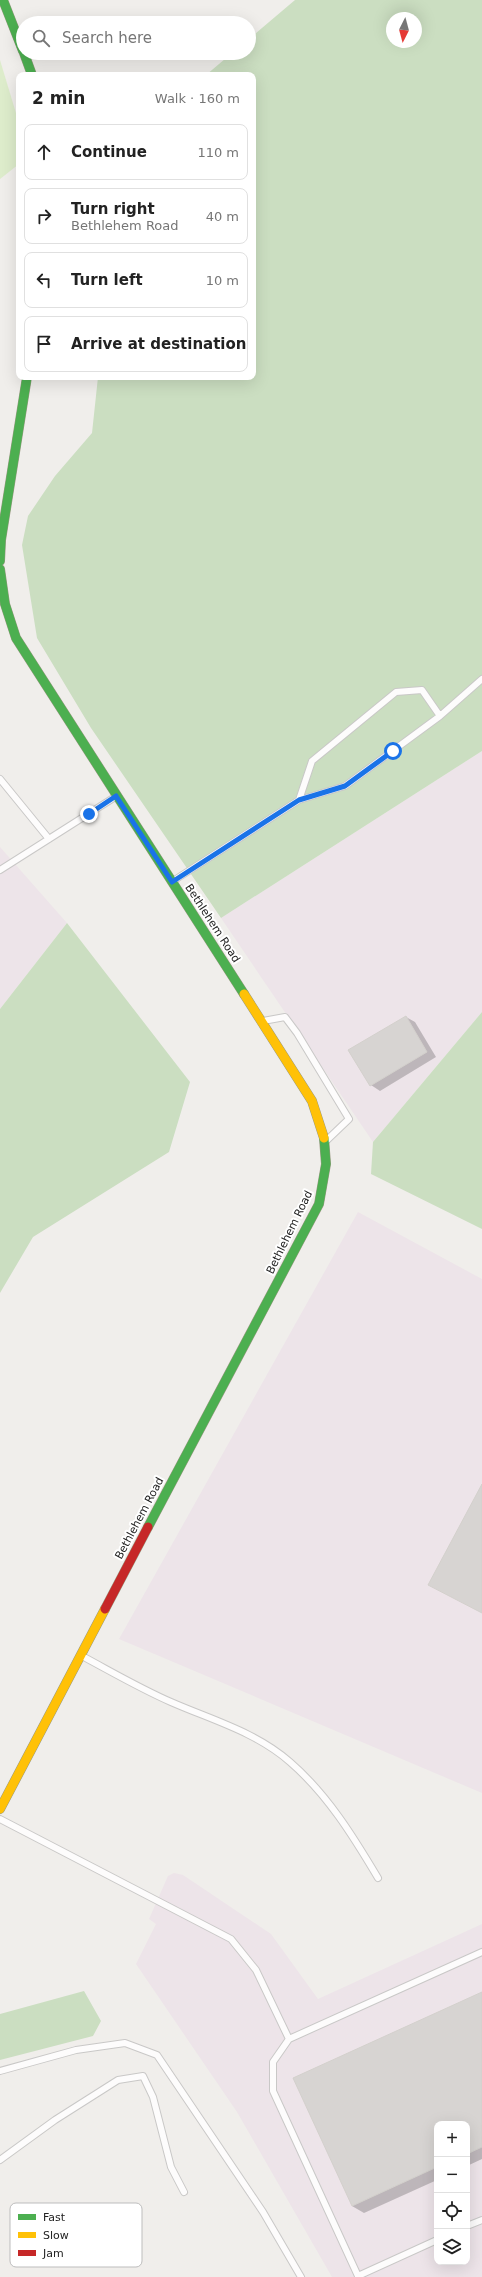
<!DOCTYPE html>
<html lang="en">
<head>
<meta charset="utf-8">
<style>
  body { margin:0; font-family:"DejaVu Sans",sans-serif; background:#f6f6f6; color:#222 }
  .controls { position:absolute; right:12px; bottom:12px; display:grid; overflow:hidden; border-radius:8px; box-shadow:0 4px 16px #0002 }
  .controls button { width:36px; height:36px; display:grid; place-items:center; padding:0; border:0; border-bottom:1px solid #e0e0e0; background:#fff; color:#222; font:20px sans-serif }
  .compass { position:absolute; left:386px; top:12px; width:36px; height:36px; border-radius:50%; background:#fff; box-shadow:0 4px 16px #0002; rotate:186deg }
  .stop { position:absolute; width:12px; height:12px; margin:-9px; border:3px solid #1a73e8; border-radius:50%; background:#fff }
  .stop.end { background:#1a73e8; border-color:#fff; box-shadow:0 1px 4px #0008 }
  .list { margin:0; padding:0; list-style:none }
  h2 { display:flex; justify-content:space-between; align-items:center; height:52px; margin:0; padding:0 16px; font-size:17px }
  h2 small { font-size:13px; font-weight:400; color:#767676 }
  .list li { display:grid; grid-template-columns:26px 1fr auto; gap:12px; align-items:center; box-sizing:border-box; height:56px; margin:0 8px 8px; padding:0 8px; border:1px solid #e0e0e0; border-radius:8px }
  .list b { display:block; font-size:15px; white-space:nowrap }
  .list p { margin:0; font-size:13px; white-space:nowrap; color:#767676 }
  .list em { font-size:13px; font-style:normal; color:#767676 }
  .icon { flex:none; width:22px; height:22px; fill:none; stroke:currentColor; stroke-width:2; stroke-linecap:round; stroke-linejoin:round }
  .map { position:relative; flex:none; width:482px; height:2277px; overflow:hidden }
  .search { position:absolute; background:#fff; box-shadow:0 4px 16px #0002; left:16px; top:16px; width:240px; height:44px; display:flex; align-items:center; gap:10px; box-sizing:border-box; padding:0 14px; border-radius:22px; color:#767676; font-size:15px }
  .panel { position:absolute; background:#fff; box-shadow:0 4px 16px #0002; left:16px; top:72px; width:240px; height:308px; border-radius:8px }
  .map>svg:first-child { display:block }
  .industrial { fill:#ede4e9; fill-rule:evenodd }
  .grass { fill:#ddeccb }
  .forest { fill:#cbdec1; fill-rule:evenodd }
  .shadow { fill:#0003 }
  .building { fill:#d7d4d2; stroke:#d3d0cc }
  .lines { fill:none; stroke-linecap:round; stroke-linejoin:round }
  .lane-casing { stroke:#c9c8c7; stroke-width:8 }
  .fast-casing { stroke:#999a82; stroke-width:10 }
  .slow-casing { stroke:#999a82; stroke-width:10 }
  .jam-casing { stroke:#999a82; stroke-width:10 }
  .lane { stroke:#fdfcfc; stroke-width:6 }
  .fast { stroke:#4caf50; stroke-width:9 }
  .slow { stroke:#ffc107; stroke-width:9 }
  .jam { stroke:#c62828; stroke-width:9 }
  .route { stroke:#1a73e8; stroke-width:5 }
  .labels { text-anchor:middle; stroke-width:4; stroke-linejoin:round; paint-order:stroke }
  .street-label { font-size:11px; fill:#222; stroke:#fff }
  .key { fill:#fff; stroke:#bdbdbd; stroke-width:1 }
  .key-label { font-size:11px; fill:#222 }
</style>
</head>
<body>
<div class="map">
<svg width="482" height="2277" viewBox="0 0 482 2277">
  <rect width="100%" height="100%" fill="#f0eeeb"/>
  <!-- industrial -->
  <path class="industrial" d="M482 751V1012L373 1142 221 918Z
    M0 847 67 923 0 1009Z
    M358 1212 482 1279V1793L119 1639Z
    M174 1873 183 1875 271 1934 318 1999 482 1924V2277H332L237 2112 136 1964 156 1924 149 1919 168 1876ZM437 2124H467V2262H437Z"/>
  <!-- grass -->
  <path class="grass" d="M0 60 19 123V164L0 179Z"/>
  <!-- forest -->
  <path class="forest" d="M295 0H482V751L221 918 91 728 37 638 22 545 28 516 55 476 92 433 98 377H253V75H206L232 53H249V39ZM392 18H416V42H392Z
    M67 923 190 1082 169 1152 33 1237 0 1293V1009Z
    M482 1012V1229L371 1174 373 1142Z
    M84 1991 101 2021 93 2036 0 2060V2014Z"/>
  <!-- shadow -->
  <path class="shadow" d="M406 1017 415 1022 436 1057 380 1091 371 1085Z
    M482 1993V2159L467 2166V2124H437V2180L364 2213 352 2206Z"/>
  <!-- building -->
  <path class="building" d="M406 1016 427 1052 370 1086 348 1050Z
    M482 1484V1613L428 1585Z
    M482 1992V2147L467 2154V2124H437V2167L352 2206 293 2078Z"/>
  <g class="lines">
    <!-- lane casing -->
    <g class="lane-casing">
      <path id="lane" d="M0 779 49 839
        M299 800 312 761 396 692 422 690 440 716
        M0 870 115 797
        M173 881 299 800 345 786 440 716 482 679
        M263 1021 285 1017 297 1033 349 1119 327 1140
        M82 1656C112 1672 141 1689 171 1702 212 1720 256 1732 290 1762 327 1794 353 1836 378 1878
        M0 1819 231 1939 256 1970 289 2039 273 2062V2091L358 2276 437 2240
        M289 2039 482 1952
        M0 2071 76 2050 125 2043 157 2055 263 2212 301 2277
        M0 2160 55 2120 118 2080 143 2076 153 2097 171 2167 184 2192
        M467 2226 482 2220"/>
    </g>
    <!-- fast casing -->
    <g class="fast-casing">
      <path id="fast" d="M3 0 23 51
        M24 53 32 75
        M0 561 1 540 27 377
        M0 569 5 604 16 638 244 994
        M148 1527 319 1204 326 1164 324 1138"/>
    </g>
    <!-- slow casing -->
    <g class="slow-casing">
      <path id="slow" d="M244 994 312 1101 324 1138
        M0 1809 105 1609"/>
    </g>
    <!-- jam casing -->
    <g class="jam-casing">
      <path id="jam" d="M105 1609 148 1527"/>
    </g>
    <!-- lane -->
    <use href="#lane" class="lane"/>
    <!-- fast -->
    <use href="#fast" class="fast"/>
    <!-- slow -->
    <use href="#slow" class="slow"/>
    <!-- jam -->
    <use href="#jam" class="jam"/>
  </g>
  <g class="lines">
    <!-- route -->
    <path class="route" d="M89 814 116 796 172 882 299 800 345 786 393 751"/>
  </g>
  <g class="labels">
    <!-- street labels -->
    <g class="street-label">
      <text transform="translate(213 923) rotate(57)" y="4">Bethlehem Road</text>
      <text transform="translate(289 1232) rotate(-64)" y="4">Bethlehem Road</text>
      <text transform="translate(139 1518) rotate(-62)" y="4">Bethlehem Road</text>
    </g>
  </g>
  <!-- legend -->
  <rect x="10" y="2203" width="132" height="64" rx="6" class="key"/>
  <rect x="18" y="2214" width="18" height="6" fill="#4caf50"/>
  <rect x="18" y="2232" width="18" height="6" fill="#ffc107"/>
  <rect x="18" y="2250" width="18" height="6" fill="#c62828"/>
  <g class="key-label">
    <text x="43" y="2221">Fast</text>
    <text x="43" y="2239">Slow</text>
    <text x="43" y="2257">Jam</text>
  </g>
</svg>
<div class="controls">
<button>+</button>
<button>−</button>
<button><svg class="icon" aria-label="locate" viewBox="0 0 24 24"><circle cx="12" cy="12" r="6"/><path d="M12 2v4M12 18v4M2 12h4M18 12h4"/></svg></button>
<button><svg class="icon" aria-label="layers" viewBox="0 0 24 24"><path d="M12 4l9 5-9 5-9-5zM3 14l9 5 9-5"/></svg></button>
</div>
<svg class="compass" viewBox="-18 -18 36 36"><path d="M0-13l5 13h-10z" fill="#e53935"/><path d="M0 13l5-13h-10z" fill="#767676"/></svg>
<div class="stop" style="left:393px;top:751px"></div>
<div class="stop end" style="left:89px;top:814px"></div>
<div class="search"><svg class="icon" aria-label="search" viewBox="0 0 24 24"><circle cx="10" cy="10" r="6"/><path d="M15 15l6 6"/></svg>Search here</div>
<section class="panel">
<h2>2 min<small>Walk · 160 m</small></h2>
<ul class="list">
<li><svg class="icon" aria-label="ahead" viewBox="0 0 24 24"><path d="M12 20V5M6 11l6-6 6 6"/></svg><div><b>Continue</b></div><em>110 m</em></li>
<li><svg class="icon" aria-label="right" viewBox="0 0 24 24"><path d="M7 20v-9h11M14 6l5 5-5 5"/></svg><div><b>Turn right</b><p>Bethlehem Road</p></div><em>40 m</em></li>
<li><svg class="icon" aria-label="left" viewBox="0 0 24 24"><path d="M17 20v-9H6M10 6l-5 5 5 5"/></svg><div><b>Turn left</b></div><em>10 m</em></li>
<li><svg class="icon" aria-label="arrive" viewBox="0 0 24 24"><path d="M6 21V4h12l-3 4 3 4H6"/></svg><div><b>Arrive at destination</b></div></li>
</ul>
</section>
</div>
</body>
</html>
